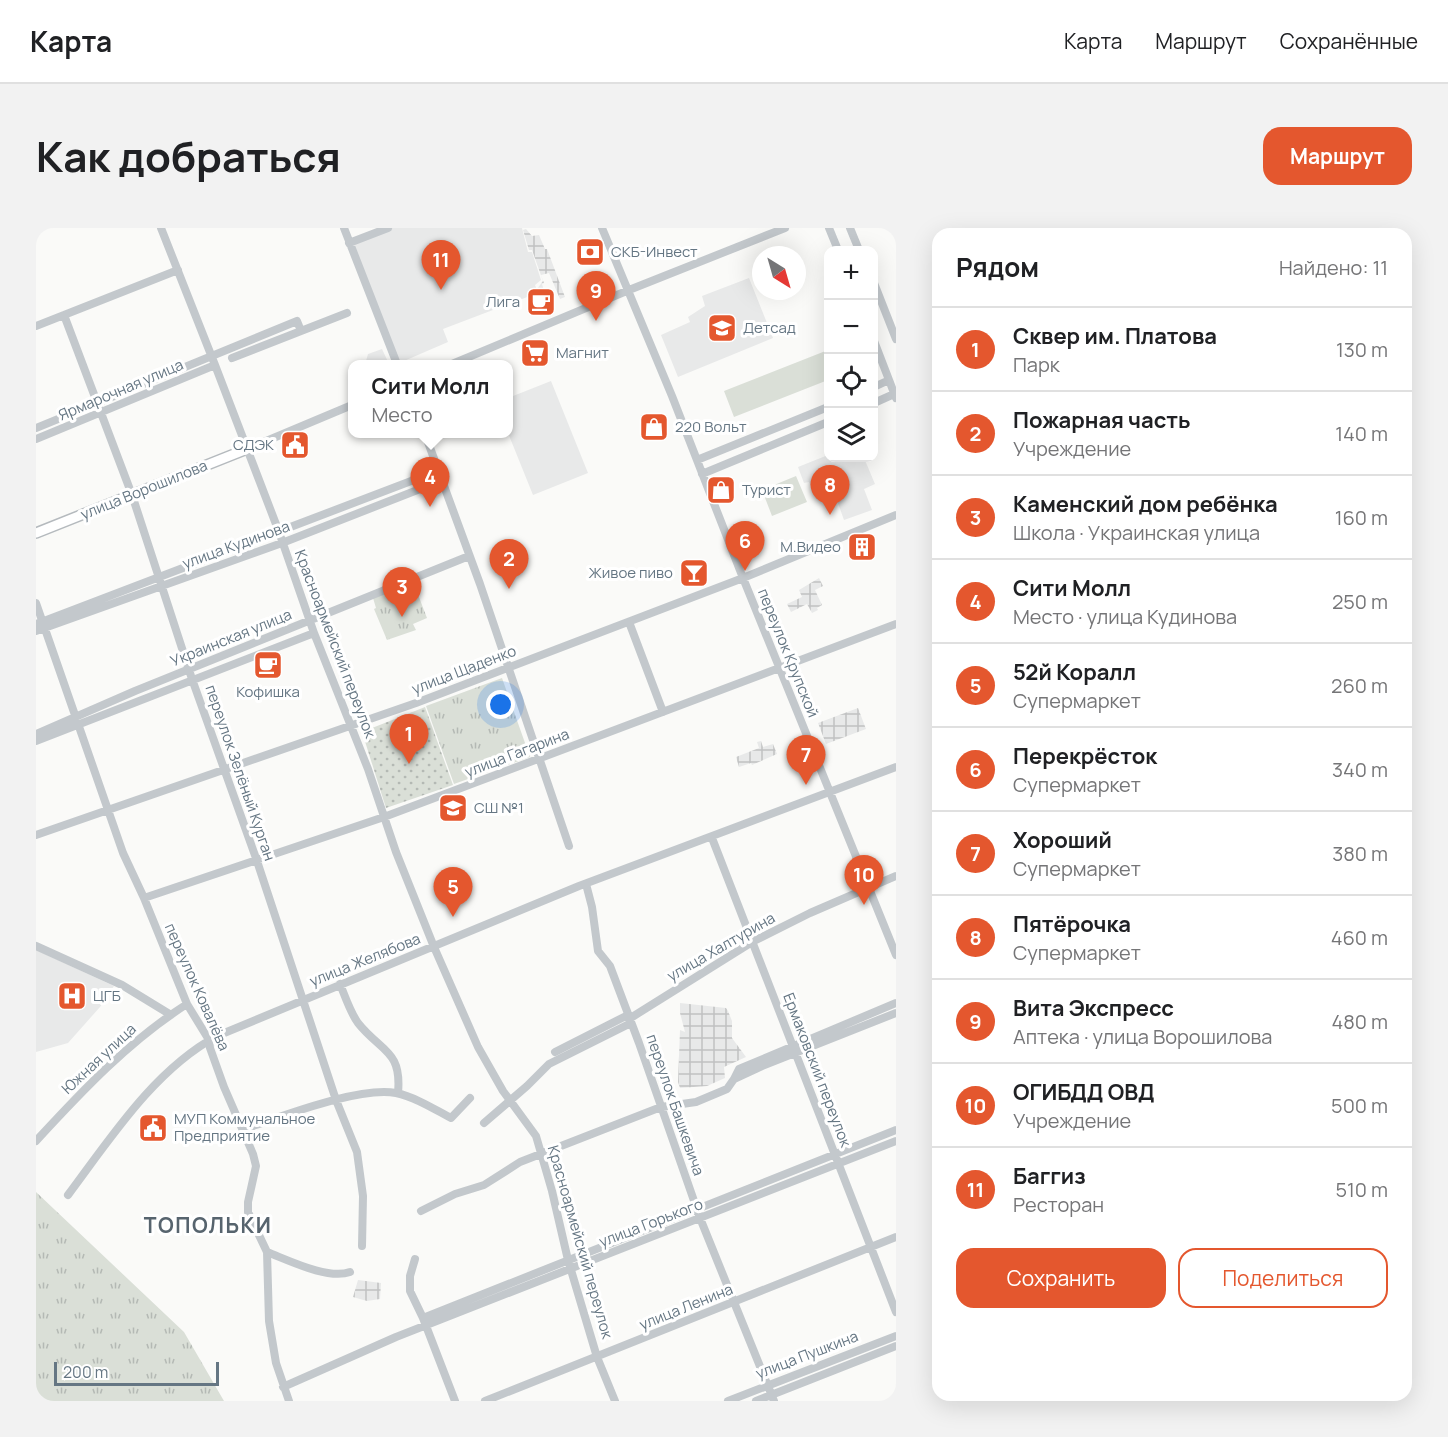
<!DOCTYPE html>
<html lang="ru">
<head>
<meta charset="utf-8">
<style>
  body { margin:0; font-family:Manrope,sans-serif; background:#f2f2f2; color:#202124 }
  .controls { position:absolute; right:18px; top:18px; display:grid; overflow:hidden; border-radius:12px; box-shadow:0 6px 24px #0002 }
  .controls button { width:54px; height:54px; display:grid; place-items:center; padding:0; border:0; border-bottom:2px solid #e0e0e0; background:#fff; color:#202124; font:30px sans-serif }
  .compass { position:absolute; left:716px; top:18px; width:54px; height:54px; border-radius:50%; background:#fff; box-shadow:0 6px 24px #0002; rotate:143deg }
  .scale { position:absolute; left:18px; bottom:15px; width:165px; box-sizing:border-box; padding-left:6px; border:3px solid #657683; border-top:0; font-size:16px; line-height:21px; white-space:nowrap; color:#657683; -webkit-text-stroke:4px #fff; paint-order:stroke }
  .you { position:absolute; left:465px; top:477px; width:21px; height:21px; margin:-15px; border:4px solid #fff; border-radius:50%; background:#1a73e8; box-shadow:0 0 0 9px #1a73e833 }
  .badge { display:grid; place-items:center; width:39px; height:39px; border-radius:50%; background:#e4572e; color:#fff; font-size:20px; font-weight:700 }
  .pin { position:absolute; translate:-50% -50px; filter:drop-shadow(0 2px 3px #0008) }
  .pin::after { content:''; position:absolute; top:32px; width:21px; height:18px; background:inherit; clip-path:polygon(0 0,100% 0,50% 100%) }
  .popup { position:absolute; left:312px; top:132px; width:165px; height:78px; box-sizing:border-box; display:grid; place-content:center; border-radius:12px; background:#fff; filter:drop-shadow(0 2px 4px #0005); font-size:20px; white-space:nowrap; color:#757577 }
  .popup b { font-size:22px; color:#202124 }
  .popup::after { content:''; position:absolute; left:50%; top:100%; margin-left:-12px; border:12px solid transparent; border-top-color:#fff }
  .list { margin:0; padding:0; list-style:none }
  h2 { display:flex; justify-content:space-between; align-items:center; height:78px; margin:0; padding:0 24px; font-size:26px }
  h2 small { font-size:20px; font-weight:400; color:#757577 }
  .list li { display:grid; grid-template-columns:39px 1fr auto; gap:18px; align-items:center; box-sizing:border-box; height:84px; padding:0 24px; border-top:2px solid #e0e0e0 }
  .list b { display:block; font-size:22px; white-space:nowrap }
  .list p { margin:0; font-size:20px; white-space:nowrap; color:#757577 }
  .list em { font-size:20px; font-style:normal; color:#757577 }
  .actions { display:flex; gap:12px; padding:18px 24px }
  .actions a { flex:1; padding:14px 0; border:2px solid #e4572e; border-radius:18px; text-align:center; font-size:21px; color:#e4572e }
  .actions .main { background:#e4572e; color:#fff }
  .icon { flex:none; width:33px; height:33px; fill:none; stroke:currentColor; stroke-width:2; stroke-linecap:round; stroke-linejoin:round }
  .map { position:relative; flex:none; width:860px; height:1173px; overflow:hidden; border-radius:18px }
  header { display:flex; align-items:center; gap:36px; box-sizing:border-box; height:84px; padding:0 30px; background:#fff; border-bottom:2px solid #e0e0e0 }
  header strong { font-size:28px }
  nav { display:flex; gap:33px; margin-inline-start:auto; font-size:21px }
  .intro { display:flex; align-items:center; justify-content:space-between; box-sizing:border-box; height:144px; padding:0 36px }
  h1 { margin:0; font-size:42px }
  .button { padding:15px 27px; border-radius:18px; background:#e4572e; color:#fff; font-size:21px; font-weight:700 }
  main { display:flex; gap:36px; padding:0 36px }
  aside { flex:1; background:#fff; border-radius:18px; box-shadow:0 6px 24px #0002 }
  .map>svg:first-child { display:block }
  .built { fill:#e8e9e9 }
  .industrial { fill:url(#industrial-grid) }
  .grass { fill:url(#grass-tufts) }
  .park { fill:url(#park-dots) }
  .pitch { fill:#dadfd7 }
  .lines { fill:none; stroke-linecap:round; stroke-linejoin:round }
  .major-casing { stroke:#b5babe; stroke-width:12 }
  .minor { stroke:#c3c8cc; stroke-width:8 }
  .major { stroke:#fff; stroke-width:9 }
  .labels { text-anchor:middle; stroke-width:6; stroke-linejoin:round; paint-order:stroke }
  .poi-label { font-size:15px; fill:#657683; stroke:#fff; text-anchor:start }
  .street-label { font-size:15px; fill:#657683; stroke:#fff }
  .district-label { font-size:21px; font-weight:bold; letter-spacing:1.5px; fill:#57646e; stroke:#fff }
</style>
</head>
<body>
<header>
<strong>Карта</strong>
<nav><a>Карта</a><a>Маршрут</a><a>Сохранённые</a></nav>
</header>
<div class="intro"><h1>Как добраться</h1><a class="button">Маршрут</a></div>
<main>
<div class="map">
<svg width="860" height="1173" viewBox="0 0 860 1173">
  <defs>
    <pattern id="industrial-grid" width="8" height="8" patternUnits="userSpaceOnUse" patternTransform="scale(1.5)"><rect width="8" height="8" fill="#e8e9e9"/><path d="M0 4h8M4 0v8" fill="none" stroke="#c0c1c2"/></pattern>
    <pattern id="grass-tufts" width="24" height="20" patternUnits="userSpaceOnUse" patternTransform="scale(1.5)"><rect width="24" height="20" fill="#dadfd7"/><path d="M3 7l-1-3M5 7V3M7 7l1-3M15 17l-1-3M17 17v-4M19 17l1-3" fill="none" stroke="#b4b9b4"/></pattern>
    <pattern id="park-dots" width="8" height="8" patternUnits="userSpaceOnUse" patternTransform="scale(1.5)"><rect width="8" height="8" fill="#dadfd7"/><path d="M2 2h.1M6 6h.1" fill="none" stroke="#b4b9b4" stroke-width="1.8" stroke-linecap="round"/></pattern>
  </defs>
  <rect width="100%" height="100%" fill="#fafaf8"/>
  <!-- built -->
  <path class="built" d="M352 0H486L492 24H496L505 52 499 57 502 65 407 101 412 114 361 136 313 15Z
    M713 50 737 110 642 149 625 107 654 94 652 89 669 78 666 68Z
    M346 121 353 136H332L330 133 332 126Z
    M515 153 552 245 497 267 472 205V170Z
    M792 227V230H828L839 256 828 261 836 282 808 292 797 261 780 267 773 254 768 255 762 239Z
    M0 722 78 758 64 779 32 815 0 824Z"/>
  <!-- industrial -->
  <path class="industrial" d="M490 1 496 8 503 7 509 21H511L529 69 524 71 513 45 505 47 508 55 506 56 508 63 503 65 501 61 507 53 496 22H493L487 2Z
    M783 350 787 358 779 362 786 377 781 380 782 382 776 385 771 376 755 384 751 376 766 369 763 362Z
    M822 480 830 501 790 516 782 495Z
    M725 513 727 519 737 516 741 526 716 537 715 535 703 539 700 529 723 520 721 514Z
    M644 775 690 780 692 783 696 793V810L710 829 688 839 689 850 671 858 644 860 642 854 644 802 649 804 644 785Z
    M322 1052 345 1055 344 1071 331 1073 317 1069Z"/>
  <!-- grass -->
  <path class="grass" d="M375 354 379 365 381 364 391 390 377 396 380 402 351 412 338 381 340 380 337 370Z
    M466 450 494 529 418 556 390 478Z
    M0 964 148 1104 188 1173H0Z"/>
  <!-- park -->
  <path class="park" d="M389 479 417 557 350 580 326 504Z"/>
  <!-- pitch -->
  <path class="pitch" d="M792 122V152L698 189 688 163Z
    M760 248 771 274 736 288 726 262Z"/>
  <g class="lines">
    <!-- major casing -->
    <g class="major-casing">
      <path id="major" d="M0 305 211 221"/>
    </g>
    <!-- minor -->
    <path class="minor" d="M125 0 179 137 243 304 278 405 332 541 360 624 398 719 442 819 467 863 500 908 516 963 532 1032 561 1129 579 1173
      M308 0 361 136
      M566 0 636 168 707 350 860 727
      M793 0 802 22
      M814 0 823 22
      M313 15 352 0
      M838 55 860 111
      M28 87 96 267 156 451 221 633 300 872 321 924 327 968 326 1018
      M0 98 142 42
      M838 113 860 170
      M196 130 311 85
      M416 136 593 62 749 0
      M838 159 853 152
      M838 175 858 166
      M0 200 261 93 265 103
      M389 206 444 356 533 618
      M0 211 179 137
      M211 221 316 177
      M661 232 792 179
      M666 246 792 194
      M0 375 87 625 108 670 151 776 173 812 174 820 188 859 217 926 220 938 212 974V984L231 1024 233 1093 240 1135 253 1173
      M593 394 627 484
      M0 396 404 242
      M0 403 246 315 407 252
      M0 506 99 463 433 328
      M0 513 278 405
      M0 607 380 475 707 350 860 287
      M676 610 860 1084
      M550 656 556 679 562 723 574 738 603 815 664 990 738 1173
      M108 670 348 589 860 396
      M0 718 86 757 135 787
      M304 756C309 768 314 784 322 795 345 824 366 822 362 865
      M593 791 716 714 774 685 860 648
      M519 824 592 787
      M698 851 703 841 860 775
      M448 895 491 858 513 836 595 795
      M208 901C245 889 323 858 360 865 379 869 398 881 415 890L434 870
      M0 913C46 863 93 813 151 776
      M32 967C74 911 118 842 181 808L543 658 860 539
      M385 983 419 966 448 957 484 934 625 879 660 874 691 861 698 851 726 838 860 785
      M231 1024C252 1032 292 1052 314 1044
      M379 1031 374 1048V1063L387 1090 419 1173
      M387 1090 860 902
      M247 1159 360 1109 860 913
      M449 1173 860 1009
      M692 1173 860 1108
      M720 1173 860 1118"/>
    <!-- major -->
    <use href="#major" class="major"/>
  </g>
  <!-- icons -->
  <defs>
    <g id="bank-square" transform="scale(1.5)"><rect x="-9" y="-9" width="18" height="18" rx="4" fill="#e4572e" stroke="#fff"/><path d="M-6-4H6V4H-6ZM0-2.3a2.3 2.3 0 1 0 0 4.6a2.3 2.3 0 1 0 0-4.6Z" fill="#fff"/></g>
    <g id="cafe-square" transform="scale(1.5)"><rect x="-9" y="-9" width="18" height="18" rx="4" fill="#e4572e" stroke="#fff"/><path d="M-5.5-4.5H6V0H3Q3 3.5 0 3.5H-2.5Q-5.5 3.5-5.5 0ZM3-3.2v2h1.7v-2ZM-6 4.5H4V6H-6Z" fill="#fff"/></g>
    <g id="school-square" transform="scale(1.5)"><rect x="-9" y="-9" width="18" height="18" rx="4" fill="#e4572e" stroke="#fff"/><path d="M0-5L7-2L0 1L-7-2ZM-4 1L0 2.5L4 1V4Q0 6-4 4Z" fill="#fff"/></g>
    <g id="supermarket-square" transform="scale(1.5)"><rect x="-9" y="-9" width="18" height="18" rx="4" fill="#e4572e" stroke="#fff"/><path d="M-6-5.5h2.5l.6 2H6L4.5 2H-2.5L-4.4-4H-6ZM-1.5 3.2a1.3 1.3 0 1 0 .1 0ZM3 3.2a1.3 1.3 0 1 0 .1 0Z" fill="#fff"/></g>
    <g id="shop-square" transform="scale(1.5)"><rect x="-9" y="-9" width="18" height="18" rx="4" fill="#e4572e" stroke="#fff"/><path d="M-5-2.5h2.3a2.7 3.5 0 0 1 5.4 0H5L5.5 6h-11ZM-1.5-2.5h3a1.5 2.3 0 0 0-3 0Z" fill="#fff"/></g>
    <g id="civic-square" transform="scale(1.5)"><rect x="-9" y="-9" width="18" height="18" rx="4" fill="#e4572e" stroke="#fff"/><path d="M-.6-6.5H3V-4.5H.6V-3L4-1V1h2V6H-6V1h2V-1L-.6-3ZM-1.2 2.5V6h2.4V2.5Z" fill="#fff"/></g>
    <g id="building-square" transform="scale(1.5)"><rect x="-9" y="-9" width="18" height="18" rx="4" fill="#e4572e" stroke="#fff"/><path d="M-4-6H4V6H1V3H-1V6H-4ZM-2.5-4.3h1.7v1.8h-1.7ZM.8-4.3h1.7v1.8H.8ZM-2.5-1h1.7V.8h-1.7ZM.8-1h1.7V.8H.8Z" fill="#fff"/></g>
    <g id="bar-square" transform="scale(1.5)"><rect x="-9" y="-9" width="18" height="18" rx="4" fill="#e4572e" stroke="#fff"/><path d="M-6-5H6L.8 .8V4.5H3.5V6h-7V4.5H-.8V.8Z" fill="#fff"/></g>
    <g id="hospital-square" transform="scale(1.5)"><rect x="-9" y="-9" width="18" height="18" rx="4" fill="#e4572e" stroke="#fff"/><path d="M-5-5h3v3.5h4V-5h3V5h-3V1.5h-4V5h-3Z" fill="#fff"/></g>
  </defs>
  <g fill-rule="evenodd">
    <use href="#bank-square" x="554" y="24"/>
    <use href="#cafe-square" x="505" y="74"/>
    <use href="#school-square" x="686" y="100"/>
    <use href="#supermarket-square" x="499" y="125"/>
    <use href="#shop-square" x="618" y="199"/>
    <use href="#civic-square" x="259" y="217"/>
    <use href="#shop-square" x="685" y="262"/>
    <use href="#building-square" x="826" y="319"/>
    <use href="#bar-square" x="658" y="345"/>
    <use href="#cafe-square" x="232" y="437"/>
    <use href="#school-square" x="417" y="580"/>
    <use href="#hospital-square" x="36" y="768"/>
    <use href="#civic-square" x="117" y="900"/>
  </g>
  <g class="labels">
    <!-- poi labels -->
    <g class="poi-label">
      <text x="575" y="29">СКБ-Инвест</text>
      <text x="484" y="79" text-anchor="end">Лига</text>
      <text x="707" y="105">Детсад</text>
      <text x="520" y="130">Магнит</text>
      <text x="639" y="204">220 Вольт</text>
      <text x="238" y="222" text-anchor="end">СДЭК</text>
      <text x="706" y="267">Турист</text>
      <text x="805" y="324" text-anchor="end">М.Видео</text>
      <text x="637" y="350" text-anchor="end">Живое пиво</text>
      <text x="232" y="469" text-anchor="middle">Кофишка</text>
      <text x="438" y="585">СШ №1</text>
      <text x="57" y="773">ЦГБ</text>
      <text x="138" y="896">МУП Коммунальное<tspan x="138" dy="17">Предприятие</tspan></text>
    </g>
    <!-- street labels -->
    <g class="street-label">
      <text transform="translate(85 162) rotate(-23)" y="5">Ярмарочная улица</text>
      <text transform="translate(108 262) rotate(-22)" y="5">улица Ворошилова</text>
      <text transform="translate(200 317) rotate(-20)" y="5">улица Кудинова</text>
      <text transform="translate(195 410) rotate(-22)" y="5">Украинская улица</text>
      <text transform="translate(299 416) rotate(69)" y="5">Красноармейский переулок</text>
      <text transform="translate(752 425) rotate(68)" y="5">переулок Крупской</text>
      <text transform="translate(428 442) rotate(-21)" y="5">улица Щаденко</text>
      <text transform="translate(481 525) rotate(-21)" y="5">улица Гагарина</text>
      <text transform="translate(204 545) rotate(71)" y="5">переулок Зелёный Курган</text>
      <text transform="translate(685 719) rotate(-30)" y="5">улица Халтурина</text>
      <text transform="translate(329 732) rotate(-22)" y="5">улица Желябова</text>
      <text transform="translate(161 759) rotate(66)" y="5">переулок Ковалёва</text>
      <text transform="translate(63 831) rotate(-43)" y="5">Южная улица</text>
      <text transform="translate(781 842) rotate(69)" y="5">Ермаковский переулок</text>
      <text transform="translate(639 877) rotate(71)" y="5">переулок Башкевича</text>
      <text transform="translate(615 995) rotate(-21)" y="5">улица Горького</text>
      <text transform="translate(544 1014) rotate(74)" y="5">Красноармейский переулок</text>
      <text transform="translate(650 1079) rotate(-22)" y="5">улица Ленина</text>
      <text transform="translate(771 1127) rotate(-21)" y="5">улица Пушкина</text>
    </g>
    <!-- district labels -->
    <g class="district-label">
      <text x="172" y="1005">ТОПОЛЬКИ</text>
    </g>
  </g>
</svg>
<div class="controls">
<button>+</button>
<button>−</button>
<button><svg class="icon" aria-label="locate" viewBox="0 0 24 24"><circle cx="12" cy="12" r="6"/><path d="M12 2v4M12 18v4M2 12h4M18 12h4"/></svg></button>
<button><svg class="icon" aria-label="layers" viewBox="0 0 24 24"><path d="M12 4l9 5-9 5-9-5zM3 14l9 5 9-5"/></svg></button>
</div>
<svg class="compass" viewBox="-18 -18 36 36"><path d="M0-13l5 13h-10z" fill="#e53935"/><path d="M0 13l5-13h-10z" fill="#757577"/></svg>
<div class="scale">200 m</div>
<div class="you"></div>
<div class="pin badge" style="left:373px;top:536px">1</div>
<div class="pin badge" style="left:473px;top:361px">2</div>
<div class="pin badge" style="left:366px;top:389px">3</div>
<div class="pin badge" style="left:394px;top:279px">4</div>
<div class="popup"><b>Сити Молл</b>Место</div>
<div class="pin badge" style="left:417px;top:689px">5</div>
<div class="pin badge" style="left:709px;top:343px">6</div>
<div class="pin badge" style="left:770px;top:557px">7</div>
<div class="pin badge" style="left:794px;top:287px">8</div>
<div class="pin badge" style="left:560px;top:93px">9</div>
<div class="pin badge" style="left:828px;top:677px">10</div>
<div class="pin badge" style="left:405px;top:62px">11</div>
</div>
<aside>
<h2>Рядом<small>Найдено: 11</small></h2>
<ul class="list">
<li><span class="badge">1</span><div><b>Сквер им. Платова</b><p>Парк</p></div><em>130 m</em></li>
<li><span class="badge">2</span><div><b>Пожарная часть</b><p>Учреждение</p></div><em>140 m</em></li>
<li><span class="badge">3</span><div><b>Каменский дом ребёнка</b><p>Школа · Украинская улица</p></div><em>160 m</em></li>
<li><span class="badge">4</span><div><b>Сити Молл</b><p>Место · улица Кудинова</p></div><em>250 m</em></li>
<li><span class="badge">5</span><div><b>52й Коралл</b><p>Супермаркет</p></div><em>260 m</em></li>
<li><span class="badge">6</span><div><b>Перекрёсток</b><p>Супермаркет</p></div><em>340 m</em></li>
<li><span class="badge">7</span><div><b>Хороший</b><p>Супермаркет</p></div><em>380 m</em></li>
<li><span class="badge">8</span><div><b>Пятёрочка</b><p>Супермаркет</p></div><em>460 m</em></li>
<li><span class="badge">9</span><div><b>Вита Экспресс</b><p>Аптека · улица Ворошилова</p></div><em>480 m</em></li>
<li><span class="badge">10</span><div><b>ОГИБДД ОВД</b><p>Учреждение</p></div><em>500 m</em></li>
<li><span class="badge">11</span><div><b>Баггиз</b><p>Ресторан</p></div><em>510 m</em></li>
</ul>
<div class="actions"><a class="main">Сохранить</a><a>Поделиться</a></div>
</aside>
</main>
</body>
</html>
